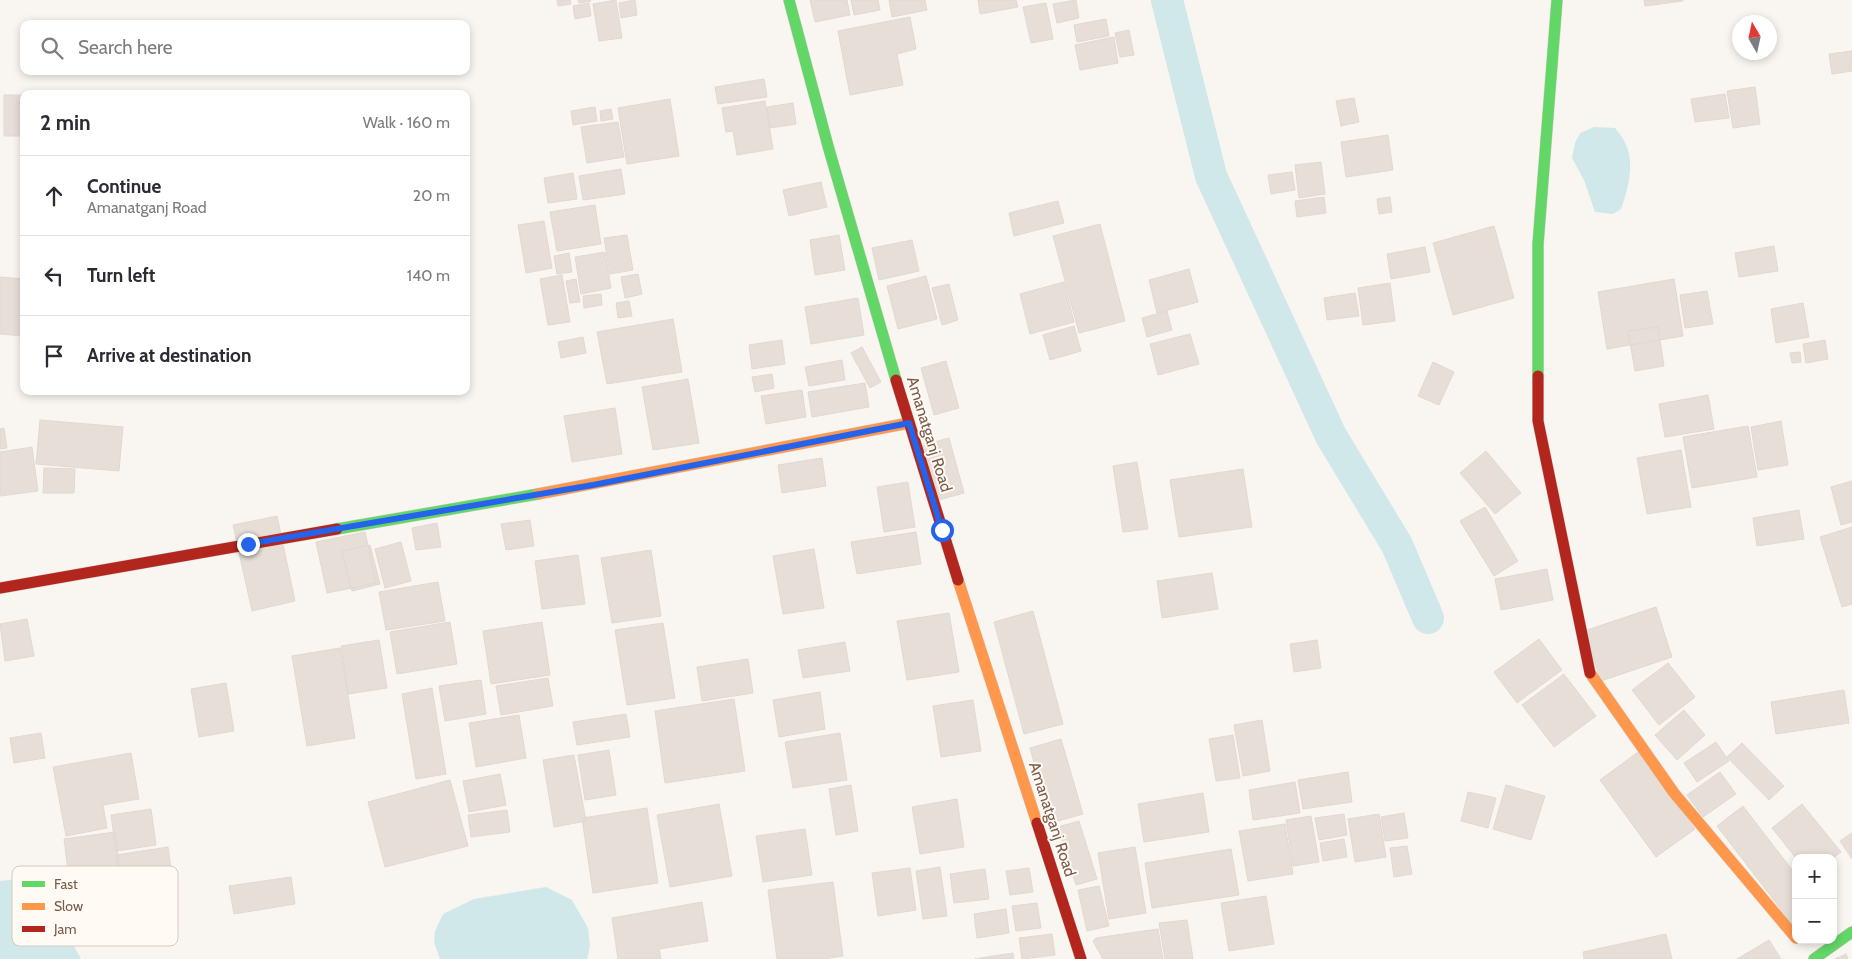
<!DOCTYPE html>
<html lang="en">
<head>
<meta charset="utf-8">
<style>
  body { margin:0; font-family:Cabin,sans-serif; background:#f7f7f7; color:#2b2b33 }
  .controls { position:absolute; right:15px; bottom:15px; display:grid; overflow:hidden; border-radius:10px; box-shadow:0 2px 8px #0003 }
  .controls button { width:45px; height:45px; display:grid; place-items:center; padding:0; border:0; border-bottom:1px solid #e1e1e2; background:#fff; color:#2b2b33; font:25px sans-serif }
  .compass { position:absolute; left:1732px; top:15px; width:45px; height:45px; border-radius:50%; background:#fff; box-shadow:0 2px 8px #0003; rotate:351deg }
  .stop { position:absolute; width:15px; height:15px; margin:-11px; border:4px solid #2563eb; border-radius:50%; background:#fff }
  .stop.end { background:#2563eb; border-color:#fff; box-shadow:0 1px 5px #0008 }
  .list { margin:0; padding:0; list-style:none }
  h2 { display:flex; justify-content:space-between; align-items:center; height:65px; margin:0; padding:0 20px; font-size:21px }
  h2 small { font-size:16px; font-weight:400; color:#7c7c81 }
  .list li { display:grid; grid-template-columns:32px 1fr auto; gap:15px; align-items:center; box-sizing:border-box; height:80px; padding:0 20px; border-top:1px solid #e1e1e2 }
  .list b { display:block; font-size:19px; white-space:nowrap }
  .list p { margin:0; font-size:16px; white-space:nowrap; color:#7c7c81 }
  .list em { font-size:16px; font-style:normal; color:#7c7c81 }
  .icon { flex:none; width:28px; height:28px; fill:none; stroke:currentColor; stroke-width:2; stroke-linecap:round; stroke-linejoin:round }
  .map { position:relative; flex:none; width:1852px; height:959px; overflow:hidden }
  .search { position:absolute; background:#fff; box-shadow:0 2px 8px #0003; left:20px; top:20px; width:450px; height:55px; display:flex; align-items:center; gap:12px; box-sizing:border-box; padding:0 18px; border-radius:10px; color:#7c7c81; font-size:19px }
  .panel { position:absolute; background:#fff; box-shadow:0 2px 8px #0003; left:20px; top:90px; width:450px; height:305px; border-radius:10px }
  .map>svg:first-child { display:block }
  .water { fill:#d0e8ea }
  .lines { fill:none; stroke-linecap:round; stroke-linejoin:round }
  .canal { stroke:#d0e8ea; stroke-width:32 }
  .building { fill:#e6ded7; stroke:#e2d8d2 }
  .fast-casing { stroke:#d9d2cb; stroke-width:12 }
  .slow-casing { stroke:#d9d2cb; stroke-width:12 }
  .jam-casing { stroke:#d9d2cb; stroke-width:12 }
  .fast { stroke:#63d668; stroke-width:11 }
  .slow { stroke:#ff974d; stroke-width:11 }
  .jam { stroke:#b3261e; stroke-width:11 }
  .route { stroke:#2563eb; stroke-width:6 }
  .labels { text-anchor:middle; stroke-width:4; stroke-linejoin:round; paint-order:stroke }
  .street-label { font-size:16px; fill:#7a5c4d; stroke:#fffaf3 }
  .key { fill:#fffaf3; stroke:#d7cbc1; stroke-width:1 }
  .key-label { font-size:14px; fill:#7a5c4d }
</style>
</head>
<body>
<div class="map">
<svg width="1852" height="959" viewBox="0 0 1852 959">
  <rect width="100%" height="100%" fill="#f9f5f0"/>
  <!-- water -->
  <path class="water" d="M1594 127 1615 128C1618 132 1622 136 1624 141 1636 161 1628 189 1621 209L1613 214 1595 212 1584 180 1572 158 1575 143 1580 133Z
    M43 876 57 880 61 888 69 913 71 941 81 959H0V881Z
    M546 887 572 900 588 928 590 946 587 959H440L434 942 435 931 443 914 474 899Z"/>
  <g class="lines">
    <!-- canal -->
    <path class="canal" d="M1167 0 1211 176 1331 436 1397 545 1428 618"/>
  </g>
  <!-- building -->
  <path class="building" d="M557 0H570L571 4 558 6Z
    M578 0H590L591 1 579 3Z
    M616 0 622 38 599 41 593 4Z
    M635 0 637 15 621 18 619 3Z
    M810 0H847L850 15 815 22Z
    M851 0H878L880 10 854 15Z
    M889 0H925L927 10 892 17Z
    M978 0H1016L1018 7 980 14Z
    M1076 0 1079 18 1057 23 1053 4Z
    M1644 0H1683V1L1645 6Z
    M589 3 591 16 575 19 573 6Z
    M1046 3 1053 39 1031 43 1023 7Z
    M910 17 916 49 897 54 903 85 850 95 838 31Z
    M1106 19 1109 36 1077 42 1074 25Z
    M1129 30 1134 55 1120 57 1115 33Z
    M1114 37 1118 63 1080 70 1075 45Z
    M1852 51V71L1832 74 1829 54Z
    M764 79 767 97 718 104 715 87Z
    M1755 87 1760 124 1733 128 1727 91Z
    M1725 94 1729 118 1695 122 1691 99Z
    M4 95H24V136H4Z
    M1354 98 1359 122 1341 126 1336 101Z
    M670 99 679 156 627 164 618 108Z
    M765 101 773 149 737 155 733 131 726 132 722 108Z
    M793 103 796 124 770 128 767 107Z
    M595 107 597 121 573 125 571 111Z
    M611 109 613 119 601 121 600 111Z
    M618 122 624 157 587 163 581 127Z
    M1388 135 1393 170 1346 177 1341 142Z
    M1321 162 1325 194 1299 198 1295 165Z
    M621 169 625 194 583 200 579 176Z
    M1292 172 1295 190 1271 194 1268 175Z
    M573 173 577 199 548 203 544 178Z
    M821 182 827 207 789 216 783 190Z
    M1324 197 1326 213 1297 217 1295 201Z
    M1390 197 1392 212 1379 214 1377 199Z
    M1058 201 1064 223 1014 236 1009 213Z
    M595 205 601 244 557 251 550 212Z
    M544 221 552 268 526 273 518 225Z
    M1100 224 1125 321 1079 333 1053 236Z
    M1494 226 1514 298 1453 315 1433 243Z
    M627 235 633 270 610 274 604 238Z
    M839 235 845 270 815 275 810 240Z
    M912 240 919 271 879 280 872 248Z
    M1774 246 1778 271 1739 277 1735 253Z
    M1425 247 1430 272 1391 279 1387 254Z
    M605 252 611 288 581 294 575 257Z
    M569 253 572 272 557 274 554 256Z
    M1189 269 1198 302 1157 313 1149 280Z
    M638 274 642 294 625 298 621 277Z
    M562 275 570 322 548 325 540 279Z
    M926 276 937 319 898 329 887 286Z
    M0 277 24 279V336L0 334Z
    M576 279 580 302 570 303 566 281Z
    M1674 279 1683 336 1607 349 1598 292Z
    M1064 282 1074 322 1030 334 1020 294Z
    M1390 283 1395 321 1363 325 1358 288Z
    M949 284 958 320 942 325 932 288Z
    M1707 291 1713 324 1685 328 1680 295Z
    M1355 293 1359 316 1327 320 1324 298Z
    M601 294 602 305 584 308 583 296Z
    M858 298 864 335 811 344 805 307Z
    M629 301 632 316 618 318 616 303Z
    M1803 303 1809 337 1776 343 1771 309Z
    M1167 311 1172 330 1147 337 1142 318Z
    M673 319 682 372 607 384 597 332Z
    M1074 326 1081 351 1050 360 1043 335Z
    M1658 327 1664 366 1635 371 1628 331Z
    M1190 334 1199 364 1158 375 1150 344Z
    M583 337 586 353 561 358 558 342Z
    M782 340 785 364 752 369 749 345Z
    M1825 340 1828 359 1806 363 1803 344Z
    M862 347 881 382 870 388 851 353Z
    M1800 352 1801 362 1792 363 1790 353Z
    M842 360 845 380 809 386 805 367Z
    M946 361 959 408 934 415 921 368Z
    M1433 362 1454 372 1439 405 1418 396Z
    M772 374 774 388 755 392 752 377Z
    M688 379 699 443 653 450 642 387Z
    M865 383 869 407 812 417 808 392Z
    M802 390 806 417 766 424 761 396Z
    M1708 395 1714 429 1665 437 1659 404Z
    M615 408 622 454 572 462 564 416Z
    M40 420 123 427 119 471 36 464Z
    M1781 421 1788 465 1758 470 1751 427Z
    M1748 426 1757 477 1692 488 1683 437Z
    M4 428 7 448 0 449V429Z
    M949 438 964 493 935 501 920 446Z
    M32 447 38 491 0 496V452Z
    M1681 450 1691 507 1647 514 1637 458Z
    M1486 451 1521 493 1495 514 1460 473Z
    M822 458 826 486 782 493 778 465Z
    M1137 462 1148 529 1123 532 1113 466Z
    M44 468 75 469 74 493H43Z
    M1243 469 1252 527 1179 537 1170 480Z
    M1852 481V522L1841 525 1831 487Z
    M908 482 915 527 884 532 877 487Z
    M1485 507 1518 561 1494 576 1460 521Z
    M1799 510 1804 539 1757 546 1753 518Z
    M277 516 295 601 252 611 233 525Z
    M530 520 534 546 506 550 501 524Z
    M437 523 441 547 416 550 412 528Z
    M1852 527V604L1842 607 1820 537Z
    M365 532 376 583 327 593 316 542Z
    M916 532 921 564 857 574 851 542Z
    M401 542 411 581 385 588 375 549Z
    M370 545 380 584 352 591 342 551Z
    M814 549 824 608 783 614 773 556Z
    M651 550 661 616 612 623 601 558Z
    M578 555 585 604 542 609 535 561Z
    M1547 569 1553 600 1501 610 1495 579Z
    M1212 573 1218 609 1162 618 1157 581Z
    M438 582 445 621 386 630 379 592Z
    M1656 607 1672 657 1601 681 1584 631Z
    M1033 611 1063 724 1024 734 994 622Z
    M949 613 959 672 907 680 897 621Z
    M27 619 34 656 5 661 0 624Z
    M450 622 457 664 397 674 390 632Z
    M542 622 550 675 491 684 483 631Z
    M663 623 675 698 627 705 615 630Z
    M1539 639 1562 670 1517 703 1494 672Z
    M379 640 387 688 348 694 341 646Z
    M1317 640 1321 668 1294 672 1290 644Z
    M845 642 850 671 803 678 798 650Z
    M340 648 355 738 307 746 292 656Z
    M748 659 753 693 702 701 697 667Z
    M1668 663 1695 697 1659 725 1632 690Z
    M1564 674 1596 716 1554 747 1522 705Z
    M548 678 553 706 501 715 496 686Z
    M481 680 486 714 445 721 439 686Z
    M226 683 234 731 199 737 191 689Z
    M432 688 446 774 416 779 402 694Z
    M1844 690 1849 723 1776 734 1771 702Z
    M820 692 825 729 779 737 773 700Z
    M734 699 745 771 665 783 655 711Z
    M973 700 981 751 941 757 933 706Z
    M1684 710 1705 735 1677 760 1655 735Z
    M626 714 630 737 577 745 573 722Z
    M519 715 526 758 476 767 469 723Z
    M1262 720 1270 771 1243 776 1234 725Z
    M41 733 45 758 14 763 10 738Z
    M840 733 847 780 793 788 785 742Z
    M1233 735 1240 778 1216 781 1209 739Z
    M1061 739 1083 814 1051 823 1030 748Z
    M1716 742 1729 761 1697 782 1684 763Z
    M1742 743 1784 786 1769 800 1727 757Z
    M609 750 616 795 585 800 578 755Z
    M1638 752 1695 829 1656 857 1600 780Z
    M131 753 139 799 103 805 107 828 66 836 53 767Z
    M574 755 586 821 554 827 543 760Z
    M1348 772 1352 802 1303 809 1298 780Z
    M1720 772 1736 794 1703 817 1687 795Z
    M500 774 506 805 469 812 463 781Z
    M450 780 468 846 385 867 368 802Z
    M1295 782 1300 813 1253 820 1249 790Z
    M851 785 858 831 836 835 829 789Z
    M1506 785 1545 796 1531 840 1493 829Z
    M1468 792 1496 798 1488 828 1461 821Z
    M1203 793 1209 832 1144 842 1138 804Z
    M957 799 964 847 920 854 912 807Z
    M719 804 732 876 670 887 657 815Z
    M1802 804 1841 852 1833 858H1796L1772 828Z
    M1743 806 1796 875V929L1717 826Z
    M647 808 658 883 593 893 582 818Z
    M151 809 156 845 116 851 111 815Z
    M507 810 510 832 471 837 468 815Z
    M1404 813 1408 838 1385 841 1381 817Z
    M1344 814 1347 835 1319 840 1315 818Z
    M1379 814 1386 857 1355 862 1348 819Z
    M1311 816 1319 862 1293 866 1286 820Z
    M1079 821 1097 879 1076 885 1058 827Z
    M1285 824 1293 874 1248 881 1239 831Z
    M805 829 812 875 763 882 756 836Z
    M115 832 125 909 74 916 64 839Z
    M1852 833V859L1840 841Z
    M1344 839 1347 857 1323 861 1320 843Z
    M1407 846 1412 874 1394 877 1390 848Z
    M168 847 176 904 124 911 116 855Z
    M1135 847 1146 913 1109 919 1098 853Z
    M1231 849 1239 895 1152 908 1145 863Z
    M940 867 947 916 923 919 916 871Z
    M910 868 916 910 878 916 872 873Z
    M1029 868 1033 892 1010 895 1006 871Z
    M985 869 989 899 954 903 950 874Z
    M291 877 295 904 234 914 229 886Z
    M833 882 843 956 822 959H777L768 890Z
    M1099 886 1109 926 1087 931 1078 890Z
    M1266 896 1274 944 1229 951 1221 903Z
    M702 902 708 941 659 949 661 959H618L612 918Z
    M1037 903 1041 928 1016 931 1012 906Z
    M1006 909 1009 933 977 938 974 914Z
    M1187 920 1193 959H1165L1159 923Z
    M1158 929 1163 959H1103L1093 941 1096 938Z
    M1052 934 1055 955 1022 959 1019 938Z
    M1666 934 1672 959H1584L1583 952Z
    M1769 940 1781 959H1737Z
    M1013 953 1014 959H974Z
    M1846 954 1848 959H1835Z"/>
  <g class="lines">
    <!-- fast casing -->
    <g class="fast-casing">
      <path id="fast" d="M789 0 828 146 896 380
        M1538 376V244L1557 0
        M337 529 538 494
        M1814 959 1852 932"/>
    </g>
    <!-- slow casing -->
    <g class="slow-casing">
      <path id="slow" d="M538 494 909 423
        M958 580 1037 823
        M1590 673 1674 793 1796 938"/>
    </g>
    <!-- jam casing -->
    <g class="jam-casing">
      <path id="jam" d="M1538 376V421L1590 673
        M896 380 958 580
        M0 588 337 529
        M1037 823 1081 959"/>
    </g>
    <!-- fast -->
    <use href="#fast" class="fast"/>
    <!-- slow -->
    <use href="#slow" class="slow"/>
    <!-- jam -->
    <use href="#jam" class="jam"/>
  </g>
  <g class="lines">
    <!-- route -->
    <path class="route" d="M248 544 593 485 909 423 942 530"/>
  </g>
  <g class="labels">
    <!-- street labels -->
    <g class="street-label">
      <text transform="translate(930 434) rotate(73)" y="6">Amanatganj Road</text>
      <text transform="translate(1053 819) rotate(72)" y="6">Amanatganj Road</text>
    </g>
  </g>
  <!-- legend -->
  <rect x="12" y="866" width="166" height="80" rx="8" class="key"/>
  <rect x="22" y="881" width="23" height="6" fill="#63d668"/>
  <rect x="22" y="903" width="23" height="7" fill="#ff974d"/>
  <rect x="22" y="926" width="23" height="6" fill="#b3261e"/>
  <g class="key-label">
    <text x="54" y="889">Fast</text>
    <text x="54" y="911">Slow</text>
    <text x="54" y="934">Jam</text>
  </g>
</svg>
<div class="controls">
<button>+</button>
<button>−</button>
</div>
<svg class="compass" viewBox="-18 -18 36 36"><path d="M0-13l5 13h-10z" fill="#e53935"/><path d="M0 13l5-13h-10z" fill="#7c7c81"/></svg>
<div class="stop" style="left:942px;top:530px"></div>
<div class="stop end" style="left:248px;top:544px"></div>
<div class="search"><svg class="icon" aria-label="search" viewBox="0 0 24 24"><circle cx="10" cy="10" r="6"/><path d="M15 15l6 6"/></svg>Search here</div>
<section class="panel">
<h2>2 min<small>Walk · 160 m</small></h2>
<ul class="list">
<li><svg class="icon" aria-label="ahead" viewBox="0 0 24 24"><path d="M12 20V5M6 11l6-6 6 6"/></svg><div><b>Continue</b><p>Amanatganj Road</p></div><em>20 m</em></li>
<li><svg class="icon" aria-label="left" viewBox="0 0 24 24"><path d="M17 20v-9H6M10 6l-5 5 5 5"/></svg><div><b>Turn left</b></div><em>140 m</em></li>
<li><svg class="icon" aria-label="arrive" viewBox="0 0 24 24"><path d="M6 21V4h12l-3 4 3 4H6"/></svg><div><b>Arrive at destination</b></div></li>
</ul>
</section>
</div>
</body>
</html>
